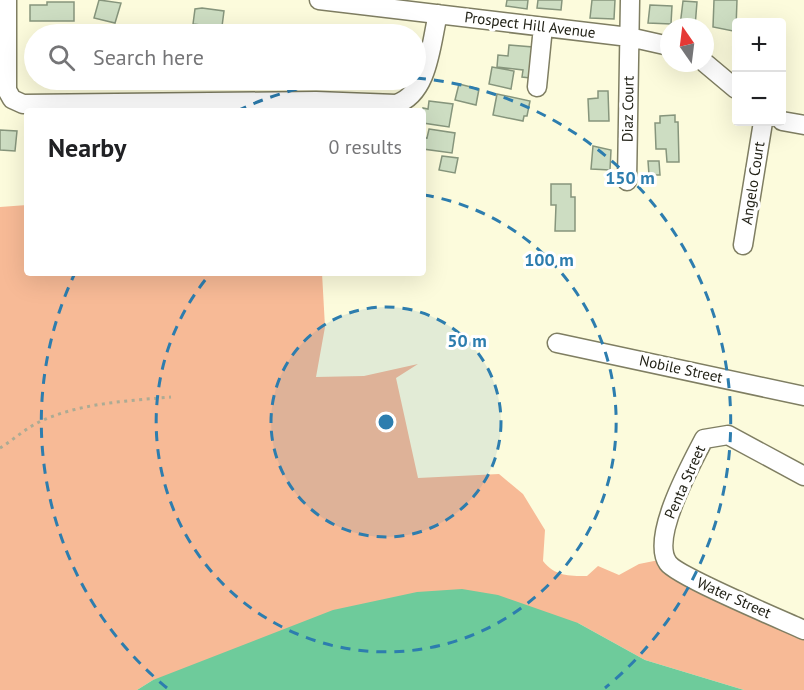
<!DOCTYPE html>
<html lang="en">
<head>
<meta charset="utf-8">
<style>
  body { margin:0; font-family:"PT Sans",sans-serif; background:#f6f6f6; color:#202124 }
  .controls { position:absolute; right:18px; top:18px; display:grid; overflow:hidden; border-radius:6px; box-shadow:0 6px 24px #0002 }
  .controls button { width:54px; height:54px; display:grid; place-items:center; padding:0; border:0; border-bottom:2px solid #e0e0e0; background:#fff; color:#202124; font:30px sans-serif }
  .compass { position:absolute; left:660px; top:18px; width:54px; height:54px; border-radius:50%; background:#fff; box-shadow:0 6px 24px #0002; rotate:346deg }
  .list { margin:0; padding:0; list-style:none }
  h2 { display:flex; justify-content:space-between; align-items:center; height:78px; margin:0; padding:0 24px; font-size:26px }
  h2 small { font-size:20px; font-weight:400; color:#757577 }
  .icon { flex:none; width:33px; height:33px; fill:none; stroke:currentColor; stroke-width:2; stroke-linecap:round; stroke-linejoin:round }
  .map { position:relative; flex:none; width:804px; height:690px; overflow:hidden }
  .search { position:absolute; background:#fff; box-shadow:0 6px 24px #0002; left:24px; top:24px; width:402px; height:66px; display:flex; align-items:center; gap:15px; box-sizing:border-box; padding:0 21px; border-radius:33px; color:#757577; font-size:22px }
  .panel { position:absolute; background:#fff; box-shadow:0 6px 24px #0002; left:24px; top:108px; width:402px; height:168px; border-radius:6px }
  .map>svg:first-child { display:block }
  .green { fill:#f7ba96 }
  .water { fill:#6ecb9b }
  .building { fill:#cdddc2; stroke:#86957c; stroke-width:1.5 }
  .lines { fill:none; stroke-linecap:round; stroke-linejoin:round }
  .minor-casing { stroke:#7f7e62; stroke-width:21 }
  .path { stroke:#acab94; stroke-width:3; stroke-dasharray:3 4.5; stroke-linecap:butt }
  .minor { stroke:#fff; stroke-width:18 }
  .ring { fill:none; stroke:#2d7dae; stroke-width:3; stroke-dasharray:10 8 }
  .labels { text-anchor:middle; stroke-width:6; stroke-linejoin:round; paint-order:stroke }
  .street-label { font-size:15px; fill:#232318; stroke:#fff }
  .centre { fill:#2d7dae; stroke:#fff; stroke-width:3 }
  .ring-label { font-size:18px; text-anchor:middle; font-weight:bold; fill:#2d7dae; stroke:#fff; stroke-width:6; stroke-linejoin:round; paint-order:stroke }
</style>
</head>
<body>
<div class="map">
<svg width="804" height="690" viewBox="0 0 804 690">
  <rect width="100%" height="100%" fill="#fcfbdc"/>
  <!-- green -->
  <path class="green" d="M27 205V273H322L325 327 316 377 364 376 418 364 396 378 418 478 499 474 523 494 545 530 543 561C555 576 568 576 587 576L598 566 619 575 639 564 664 559 804 629V690H744L645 660 578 623 153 680 137 690H0V207Z"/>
  <!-- water -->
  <path class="water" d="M462 589 498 595 578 623 645 660 744 690H137L153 680 333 610 417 592Z"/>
  <!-- building -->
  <path class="building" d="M99 0 121 3 115 23 94 18Z
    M507 0H528L527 9 506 6Z
    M538 0H562L561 10 537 8Z
    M592 0H615L614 19 590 18Z
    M714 0H737L736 28 733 31 713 27Z
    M683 1 697 2 695 27 680 26Z
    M47 2H74V21H30V5H47Z
    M650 5 672 6 671 24 648 23Z
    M202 8 224 11 221 34H199L200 25 193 24 195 9Z
    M509 45 533 47 530 78 522 77 523 70 497 67 498 55 508 56Z
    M492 67 514 71 511 89 489 84Z
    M378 80H404L399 88 377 84Z
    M459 84 479 89 476 105 455 100Z
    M598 91H608L609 121H589L588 99 598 98Z
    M497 94 530 101 527 116H524L523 121 493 115Z
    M429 101 453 104 449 127 423 123V108L428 109Z
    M675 115V122H678L679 162H667L666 149H656L655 123H660V116Z
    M429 129 455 133 452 153 423 149 424 137 427 138Z
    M0 130 17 131 15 151 0 150Z
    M593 146 611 150 610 170 591 169Z
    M442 156 458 158 455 173 439 170Z
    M648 161H659L660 175H649Z
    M551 184H571V197H575V231H555L556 205H551Z"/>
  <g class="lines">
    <!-- minor casing -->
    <g class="minor-casing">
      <path id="minor" d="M7 0V90L12 99 23 104 316 101 396 104C429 94 431 42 438 14
        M319 0 629 37 669 46
        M705 63 736 89
        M537 87 543 27
        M782 121 804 125
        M627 181 630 0
        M743 245 763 122
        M557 343 804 396
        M804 476 728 435 704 439C691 464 650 538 668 563 677 576 782 620 804 630"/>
    </g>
    <!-- path -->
    <path class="path" d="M0 448C13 440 25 429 39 422 79 403 127 401 171 397"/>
    <!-- minor -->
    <use href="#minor" class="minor"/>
  </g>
  <!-- distance rings -->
  <circle cx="386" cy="422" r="115" fill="#2d7dae" fill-opacity=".12"/>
  <g class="ring">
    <circle cx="386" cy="422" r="115"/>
    <path d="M424 195A230 230 0 1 1 210 274"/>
    <path d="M167 688A345 345 0 0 1 75 273M237 111A345 345 0 0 1 344 80M416 78A345 345 0 0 1 605 688"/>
  </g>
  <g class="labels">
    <!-- street labels -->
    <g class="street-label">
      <text transform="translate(530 25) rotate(7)" y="5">Prospect Hill Avenue</text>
      <text transform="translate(628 109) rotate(-89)" y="5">Diaz Court</text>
      <text transform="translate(753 183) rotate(-81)" y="5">Angelo Court</text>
      <text transform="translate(681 369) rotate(12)" y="5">Nobile Street</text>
      <text transform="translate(685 482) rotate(-66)" y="5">Penta Street</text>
      <text transform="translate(734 598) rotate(24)" y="5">Water Street</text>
    </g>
  </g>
  <circle cx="386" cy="422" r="9" class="centre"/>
  <g class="ring-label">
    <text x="630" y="184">150 m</text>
    <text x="549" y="266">100 m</text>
    <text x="467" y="347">50 m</text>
  </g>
</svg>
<div class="controls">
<button>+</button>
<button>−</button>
</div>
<svg class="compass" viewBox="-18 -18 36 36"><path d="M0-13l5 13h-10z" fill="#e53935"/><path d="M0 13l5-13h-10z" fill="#757577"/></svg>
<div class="search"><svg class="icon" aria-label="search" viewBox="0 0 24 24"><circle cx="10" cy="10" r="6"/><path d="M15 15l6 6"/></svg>Search here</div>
<section class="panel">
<h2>Nearby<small>0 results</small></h2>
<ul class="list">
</ul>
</section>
</div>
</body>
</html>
